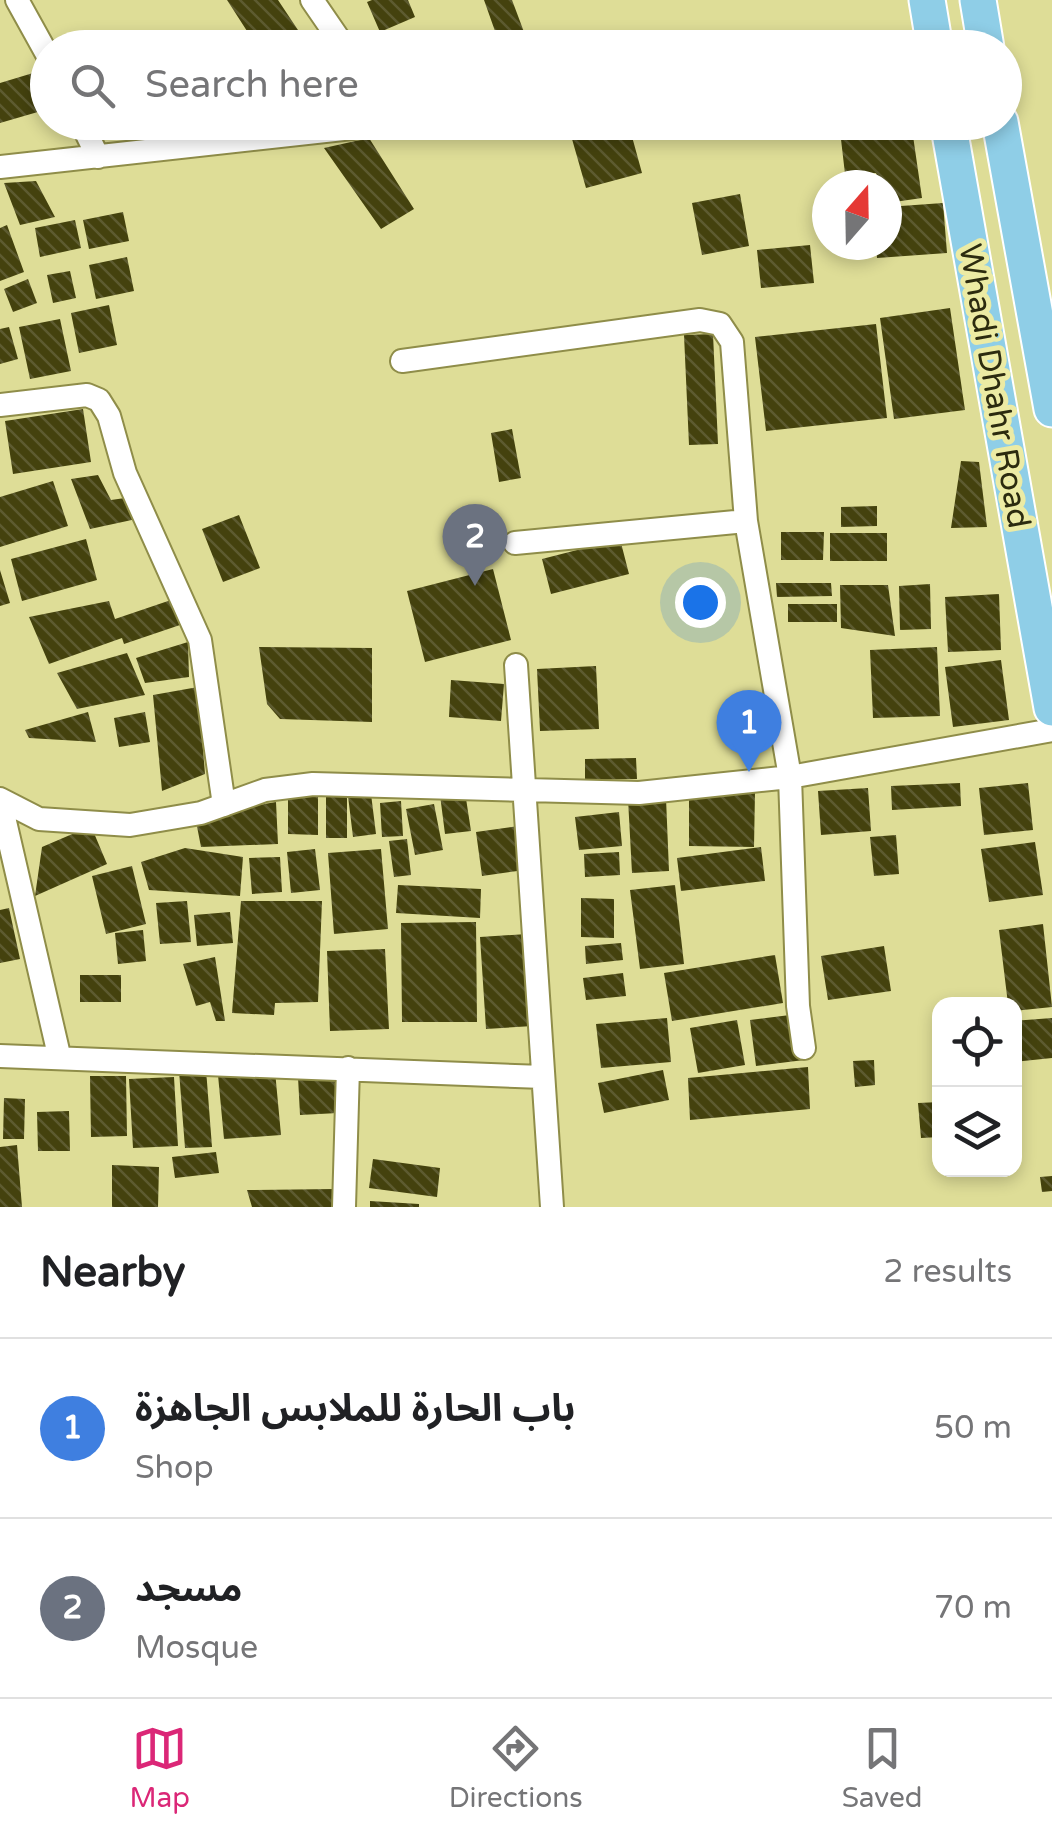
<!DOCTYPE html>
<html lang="en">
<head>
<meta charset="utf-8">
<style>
  body { margin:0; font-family:"Varela Round","Noto Sans Arabic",sans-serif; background:#f6f6f6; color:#202124 }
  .controls { position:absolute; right:30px; bottom:30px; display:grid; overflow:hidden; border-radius:20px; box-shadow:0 5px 15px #0003 }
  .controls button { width:90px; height:90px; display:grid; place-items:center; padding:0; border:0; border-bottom:2px solid #e0e0e0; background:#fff; color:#202124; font:50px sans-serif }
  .compass { position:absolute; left:812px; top:170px; width:90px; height:90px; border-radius:50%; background:#fff; box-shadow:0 5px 15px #0003; rotate:20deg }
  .you { position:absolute; left:700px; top:602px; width:35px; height:35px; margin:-25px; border:8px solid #fff; border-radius:50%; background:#1a73e8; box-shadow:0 0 0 15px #1a73e833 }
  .badge { display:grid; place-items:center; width:65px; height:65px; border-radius:50%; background:#db2777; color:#fff; font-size:32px; font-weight:700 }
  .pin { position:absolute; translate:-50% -82px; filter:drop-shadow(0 2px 5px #0008) }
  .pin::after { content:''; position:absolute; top:52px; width:35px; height:30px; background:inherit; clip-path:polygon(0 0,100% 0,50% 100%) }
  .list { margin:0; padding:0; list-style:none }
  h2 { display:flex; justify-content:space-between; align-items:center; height:130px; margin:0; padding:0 40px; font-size:42px }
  h2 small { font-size:32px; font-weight:400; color:#757577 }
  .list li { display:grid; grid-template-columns:65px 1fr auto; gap:30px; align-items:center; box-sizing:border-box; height:180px; padding:0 40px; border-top:2px solid #e0e0e0 }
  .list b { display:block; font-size:38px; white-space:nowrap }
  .list p { margin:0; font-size:32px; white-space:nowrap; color:#757577 }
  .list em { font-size:32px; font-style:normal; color:#757577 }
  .icon { flex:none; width:55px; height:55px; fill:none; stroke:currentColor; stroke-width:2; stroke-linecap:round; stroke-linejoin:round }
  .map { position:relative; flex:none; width:1052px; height:1207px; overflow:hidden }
  .search { position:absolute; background:#fff; box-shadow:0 5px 15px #0003; left:30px; right:30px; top:30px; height:110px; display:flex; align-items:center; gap:25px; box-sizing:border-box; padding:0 35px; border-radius:55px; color:#757577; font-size:38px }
  .sheet { height:490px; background:#fff }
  nav { display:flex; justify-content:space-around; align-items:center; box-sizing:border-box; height:140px; border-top:2px solid #e0e0e0; background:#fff; font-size:28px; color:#757577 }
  nav a { display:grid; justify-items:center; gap:5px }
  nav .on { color:#db2777 }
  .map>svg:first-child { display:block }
  .building { fill:url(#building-back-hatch) }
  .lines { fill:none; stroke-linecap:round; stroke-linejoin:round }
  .street-casing { stroke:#8f8d49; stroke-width:26 }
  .primary-casing { stroke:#fff; stroke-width:39 }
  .street { stroke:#fff; stroke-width:22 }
  .primary { stroke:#8fcee7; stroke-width:35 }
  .labels { text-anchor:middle; stroke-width:10; stroke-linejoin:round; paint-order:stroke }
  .street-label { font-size:32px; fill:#2c2b0f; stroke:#eceba4 }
</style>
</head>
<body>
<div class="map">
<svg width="1052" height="1207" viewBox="0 0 1052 1207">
  <defs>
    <pattern id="building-back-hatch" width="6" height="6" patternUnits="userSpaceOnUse" patternTransform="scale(2.5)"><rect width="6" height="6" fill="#44420e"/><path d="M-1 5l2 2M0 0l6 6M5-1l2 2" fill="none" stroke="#5d5b30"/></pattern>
  </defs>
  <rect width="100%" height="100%" fill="#dedd97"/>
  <!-- building -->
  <path class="building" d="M227 0H278L310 48H258Z
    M372 0H408L415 17 380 32 367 2Z
    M484 0H512L530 48H501Z
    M43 70 48 85V109L0 123V83Z
    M606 122H628L642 173 586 188 570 132Z
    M839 122H911L922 198 887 203V185H880L876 173 845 174Z
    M369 138 414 209 381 229 324 148Z
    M36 181 55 217 20 225 4 183Z
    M740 194 749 246 702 255 692 203Z
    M943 203 947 253 877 258 876 245H887V207Z
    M123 212 129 241 89 249 83 220Z
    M75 220 81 248 40 257 35 228Z
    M7 225 24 272 0 281V228Z
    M810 245 814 283 761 288 757 250Z
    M127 257 134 291 96 299 89 265Z
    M70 271 76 298 53 303 47 275Z
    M28 279 37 303 13 312 4 289Z
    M109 305 117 345 79 353 71 313Z
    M950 308 965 410 894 419 880 318Z
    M60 319 71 371 30 379 19 327Z
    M876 324 887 418 766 431 755 337Z
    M9 327 18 359 0 364V329Z
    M713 334 718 444 689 445 684 335Z
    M83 409 91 462 13 474 5 421Z
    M512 429 521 478 499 482 491 433Z
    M961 461 979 462 987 527 951 528Z
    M98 475 111 500 132 497 141 518 90 529 71 479Z
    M53 481 68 526 0 547V497Z
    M877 506V526L841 527V507Z
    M239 515 260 568 223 582 202 529Z
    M781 532H824L823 560H781Z
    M830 533H887V561H830Z
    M86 539 97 580 22 601 11 559Z
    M620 539 629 574 551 594 542 559Z
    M493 569 511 640 425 662 407 591Z
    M0 570 10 603 0 606Z
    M776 583H831L832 596 777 597Z
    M930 584 931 629 900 630 899 586Z
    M840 585H888L895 636 841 628Z
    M999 594 1001 650 948 652 945 597Z
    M171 600 180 625 124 644 122 638 49 664 29 617 109 601 115 619Z
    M788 604H837V622H788Z
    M188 642 189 677 145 683 136 658Z
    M259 647 372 648V722L280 719 267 704Z
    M937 647 940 716 873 718 870 650Z
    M127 653 145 695 77 709 57 673Z
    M1001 660 1009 720 953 727 945 667Z
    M596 666 599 729 540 731 537 669Z
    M451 680 504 684 501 721 449 717Z
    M198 687 205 774 162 791 153 695Z
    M88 712 96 742 29 738 25 730Z
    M145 712 150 742 119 747 114 718Z
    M636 758 637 779 585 780V759Z
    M960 783 961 806 892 810 891 786Z
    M1028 783 1033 830 984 835 979 788Z
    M326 788H347V838H326Z
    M868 788 871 831 821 835 818 791Z
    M689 791 755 792 754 847 689 846Z
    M465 792 471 831 445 834 440 795Z
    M288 794H318V835L288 834Z
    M371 794 376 834 353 837 348 796Z
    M666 798 669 871 632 873 628 799Z
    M401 801 403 836 382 837 380 803Z
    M276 802 278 844 201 847 195 816Z
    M434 804 443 850 415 855 406 809Z
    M619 812 622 846 579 850 575 817Z
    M91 826 107 864 35 896 42 847Z
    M519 826 525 870 482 876 476 832Z
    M896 835 899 874 874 876 870 837Z
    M407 839 411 875 394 877 389 841Z
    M1035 842 1043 895 989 902 981 849Z
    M761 847 765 881 681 891 677 858Z
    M185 848 243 857 240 896 149 890 141 862Z
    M315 849 320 890 291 893 287 852Z
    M381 849 388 929 334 934 328 853Z
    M619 852 620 875 585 877 584 854Z
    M280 857 282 892 252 894 249 858Z
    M132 866 146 924 106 934 92 876Z
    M398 885 481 889 480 918 396 913Z
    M675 885 684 964 640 969 630 890Z
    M581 898 614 899V938L581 937Z
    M187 901 191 942 160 944 156 903Z
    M241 901H322L318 1002 275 1003 274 1015 232 1013Z
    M9 908 20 959 0 963V910Z
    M230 912 233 943 197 946 194 915Z
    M476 922 477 1022H402L401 923Z
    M1043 924 1052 1007 1014 1011V1004H1008L999 930Z
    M143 930 146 961 118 964 115 933Z
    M527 934 533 1026 486 1029 480 937Z
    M621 943 623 960 586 964 585 946Z
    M884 946 891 991 828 1000 821 956Z
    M385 949 389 1029 330 1031 327 951Z
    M775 955 783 1003 672 1021 664 973Z
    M215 957 225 1021H216L210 1002 196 1006 183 964Z
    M623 973 626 996 586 1000 583 978Z
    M80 975H121V1002H80Z
    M798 1014 804 1060 756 1066 750 1020Z
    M667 1018 671 1062 601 1068 596 1024Z
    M1052 1018V1058L1014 1062V1021Z
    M737 1020 745 1065 698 1073 690 1028Z
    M874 1060 875 1085 855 1087 853 1061Z
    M808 1067 810 1109 690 1120 688 1078Z
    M206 1069 212 1147 185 1148 179 1071Z
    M663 1070 669 1100 604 1113 598 1083Z
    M275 1071 281 1135 224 1139 218 1075Z
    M90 1076H126L127 1136 91 1137Z
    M336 1076 338 1113 300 1115 298 1077Z
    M174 1077 178 1146 133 1148 129 1079Z
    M4 1098 25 1099 24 1139H3Z
    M940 1102V1137L921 1138 918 1103Z
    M69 1111 70 1151H38L37 1112Z
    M17 1145 22 1207H0V1147Z
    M216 1152 219 1173 175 1178 172 1157Z
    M373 1159 440 1168 437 1197 369 1188Z
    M112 1165 159 1167 158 1207H112Z
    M1052 1176V1191L1042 1192 1040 1177Z
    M335 1189 336 1207H252L247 1190Z
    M370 1201 419 1204V1207H370Z"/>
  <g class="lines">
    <!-- street casing -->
    <g class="street-casing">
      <path id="street" d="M17 0 48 56
        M312 0 345 48
        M81 122 98 157
        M0 167 407 122
        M402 361 700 320 720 324 732 342 746 521 790 777 798 1006 804 1048
        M0 405 87 395 99 400 109 416 125 473 200 640 224 805
        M515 543 746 521
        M516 665 552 1207
        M0 799 39 819 130 825 201 813 265 790 313 784 639 793 790 777 1052 730
        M0 800 59 1055
        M0 1056 543 1077
        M344 1207 348 1068"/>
    </g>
    <!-- primary casing -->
    <g class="primary-casing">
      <path id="primary" d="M927 0 935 48
        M978 0 986 48
        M948 122 1052 708
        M1000 122 1052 409"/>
    </g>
    <!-- street -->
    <use href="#street" class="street"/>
    <!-- primary -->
    <use href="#primary" class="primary"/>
  </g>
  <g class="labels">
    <!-- street labels -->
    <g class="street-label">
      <text transform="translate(995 386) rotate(80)" y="11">Whadi Dhahr Road</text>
    </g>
  </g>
</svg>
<div class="controls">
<button><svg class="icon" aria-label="locate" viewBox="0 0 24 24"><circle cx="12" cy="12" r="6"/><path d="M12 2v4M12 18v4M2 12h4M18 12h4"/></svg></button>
<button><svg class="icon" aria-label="layers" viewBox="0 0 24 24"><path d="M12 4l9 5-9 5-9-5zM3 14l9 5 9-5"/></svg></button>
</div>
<svg class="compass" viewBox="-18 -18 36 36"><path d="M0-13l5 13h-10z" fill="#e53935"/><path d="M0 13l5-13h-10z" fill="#757577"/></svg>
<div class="you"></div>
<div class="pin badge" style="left:749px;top:772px;background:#3f7fe0">1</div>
<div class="pin badge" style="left:475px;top:586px;background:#6b7280">2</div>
<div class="search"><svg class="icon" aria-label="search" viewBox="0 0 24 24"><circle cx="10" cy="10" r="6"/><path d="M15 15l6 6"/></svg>Search here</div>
</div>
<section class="sheet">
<h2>Nearby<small>2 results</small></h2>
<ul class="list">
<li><span class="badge" style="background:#3f7fe0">1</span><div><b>باب الحارة للملابس الجاهزة</b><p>Shop</p></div><em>50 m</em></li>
<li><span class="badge" style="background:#6b7280">2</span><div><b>مسجد</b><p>Mosque</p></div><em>70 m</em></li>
</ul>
</section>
<nav>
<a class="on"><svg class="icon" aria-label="map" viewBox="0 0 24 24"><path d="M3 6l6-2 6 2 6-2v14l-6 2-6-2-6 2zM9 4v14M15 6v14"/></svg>Map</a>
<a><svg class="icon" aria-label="directions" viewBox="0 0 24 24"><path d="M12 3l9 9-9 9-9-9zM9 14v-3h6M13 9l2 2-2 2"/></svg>Directions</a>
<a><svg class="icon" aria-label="saved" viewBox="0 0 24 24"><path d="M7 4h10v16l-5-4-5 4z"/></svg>Saved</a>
</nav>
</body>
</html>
